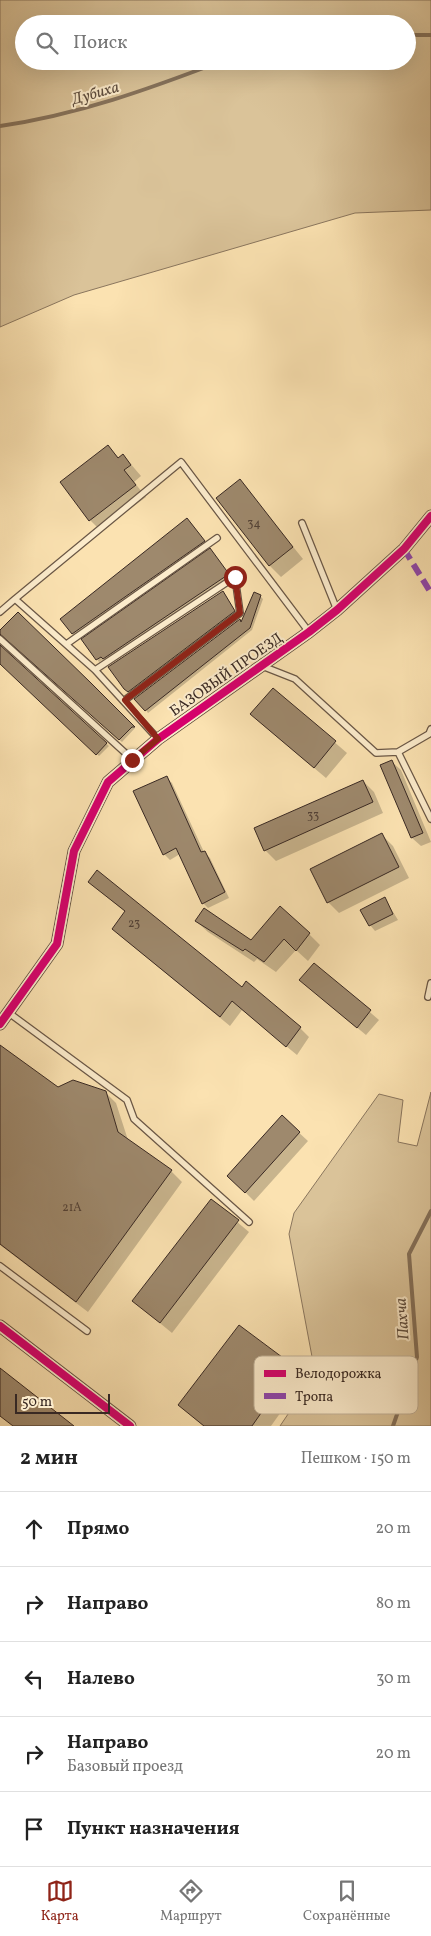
<!DOCTYPE html>
<html lang="ru">
<head>
<meta charset="utf-8">
<style>
  body { margin:0; font-family:Vollkorn,serif; background:#f6f6f6; color:#222 }
  .scale { position:absolute; left:15px; bottom:12px; width:95px; box-sizing:border-box; padding-left:5px; border:2px solid #392923; border-top:0; font-size:14px; line-height:18px; white-space:nowrap; color:#392923; -webkit-text-stroke:4px #fceccc; paint-order:stroke }
  .stop { position:absolute; width:15px; height:15px; margin:-11px; border:4px solid #8f2418; border-radius:50%; background:#fff }
  .stop.end { background:#8f2418; border-color:#fff; box-shadow:0 1px 5px #0008 }
  .list { margin:0; padding:0; list-style:none }
  h2 { display:flex; justify-content:space-between; align-items:center; height:65px; margin:0; padding:0 20px; font-size:21px }
  h2 small { font-size:16px; font-weight:400; color:#767676 }
  .list li { display:grid; grid-template-columns:32px 1fr auto; gap:15px; align-items:center; box-sizing:border-box; height:75px; padding:0 20px; border-top:1px solid #e0e0e0 }
  .list b { display:block; font-size:19px; white-space:nowrap }
  .list p { margin:0; font-size:16px; white-space:nowrap; color:#767676 }
  .list em { font-size:16px; font-style:normal; color:#767676 }
  .icon { flex:none; width:28px; height:28px; fill:none; stroke:currentColor; stroke-width:2; stroke-linecap:round; stroke-linejoin:round }
  .map { position:relative; flex:none; width:431px; height:1426px; overflow:hidden }
  .search { position:absolute; background:#fff; box-shadow:0 5px 20px #0002; left:15px; right:15px; top:15px; height:55px; display:flex; align-items:center; gap:12px; box-sizing:border-box; padding:0 18px; border-radius:28px; color:#767676; font-size:19px }
  .sheet { height:440px; background:#fff }
  nav { display:flex; justify-content:space-around; align-items:center; box-sizing:border-box; height:70px; border-top:1px solid #e0e0e0; background:#fff; font-size:14px; color:#767676 }
  nav a { display:grid; justify-items:center; gap:2px }
  nav .on { color:#8f2418 }
  .map>svg:first-child { display:block }
  .green { fill:#dac399; stroke:#8a765e; fill-rule:evenodd }
  .shadow { fill:#0003 }
  .lines { fill:none; stroke-linecap:round; stroke-linejoin:round }
  .stream { stroke:#86725b; stroke-width:4 }
  .building { fill:#9e896d; stroke:#392923 }
  .lane-casing { stroke:#6a5746; stroke-width:8 }
  .street-casing { stroke:#6a5746; stroke-width:13 }
  .lane { stroke:#fceccc; stroke-width:5.5 }
  .street { stroke:#fceccc; stroke-width:11 }
  .quiet { stroke:#8e44ad; stroke-width:6; stroke-dasharray:12 6; stroke-linecap:butt }
  .cycleway-casing { stroke:#fceccc; stroke-width:11 }
  .cycleway { stroke:#d6006c; stroke-width:8 }
  .route { stroke:#8f2418; stroke-width:6 }
  .labels { text-anchor:middle; stroke-width:4; stroke-linejoin:round; paint-order:stroke }
  .number-label { font-size:12px; fill:#524136 }
  .street-label { font-size:15px; fill:#392923; stroke:#fceccc }
  .water-label { font-size:16px; font-style:italic; fill:#5f4e3f; stroke:#fceccc }
  .key { fill:#fceccc; stroke:#c2b299; stroke-width:1 }
  .key-label { font-size:14px; fill:#392923 }
</style>
</head>
<body>
<div class="map">
<svg width="431" height="1426" viewBox="0 0 431 1426">
  <rect width="100%" height="100%" fill="#fbe2b1"/>
  <filter id="stains"><feTurbulence type="fractalNoise" baseFrequency=".004" numOctaves="4"/><feColorMatrix values="0 0 0 0 .2 0 0 0 0 .09 0 0 0 0 .02 0 0 0 .5 -.17"/></filter>
  <radialGradient id="worn" r=".72"><stop offset=".6" stop-color="#630" stop-opacity="0"/><stop offset="1" stop-color="#630" stop-opacity=".3"/></radialGradient>
  <!-- green -->
  <path class="green" d="M0 0H431V210L355 213 74 295 0 327ZM24 24H407V61H24Z
    M431 1092V1426H280L309 1383 313 1362 289 1234 294 1213 379 1094 403 1100 398 1142 417 1146Z"/>
  <!-- shadow -->
  <path class="shadow" d="M108 447 119 458 123 455 141 476 134 482 146 497 101 531 90 520Z
    M240 481 303 559 281 577 270 566Z
    M190 522 207 544 75 636 73 634 61 620Z
    M211 551 230 577 106 661 104 659 99 662 97 659Z
    M225 595 236 614 132 693 128 691Z
    M260 596 263 599 252 630 148 713 146 710 242 623Z
    M18 614 135 728 122 742 7 638H0V632Z
    M0 647 109 746 99 756 0 663Z
    M273 689 347 753 326 778 263 725Z
    M392 762 401 770 431 842 421 846 412 838 382 766Z
    M166 777 172 783 204 852 210 858 229 898 208 908 203 903 180 854 170 860 164 854Z
    M363 781 374 792 383 813 276 861 265 850Z
    M382 835 393 846 409 878 339 913 328 902Z
    M89 882 300 1028 309 1037 297 1055 242 1010 230 1026 123 938 113 929 125 912Z
    M385 899 398 920 375 931 370 925Z
    M196 921 251 942 309 934 320 945 308 961 296 950 276 972 257 959 254 962 208 932Z
    M314 964 379 1020 366 1035 309 988Z
    M0 1049 57 1089 105 1092 116 1103 128 1140 171 1171 182 1182 88 1312 0 1245Z
    M282 1117 308 1141 254 1201 229 1176Z
    M211 1200 249 1232 172 1333 133 1301Z
    M239 1326 294 1367 305 1378 271 1426H203L179 1405Z"/>
  <g class="lines">
    <!-- stream -->
    <path class="stream" d="M407 35H431
      M0 126C77 115 149 89 222 61
      M393 1426 417 1357 409 1254 431 1211"/>
  </g>
  <!-- building -->
  <path class="building" d="M108 445 118 458 123 454 131 465 124 470 136 485 89 521 60 482Z
    M240 479 293 547 269 566 216 498Z
    M187 518 205 541 72 634 60 619Z
    M210 548 229 574 103 659 101 657 96 660 81 639Z
    M223 591 235 611 128 692 124 689 108 667Z
    M254 592 261 595 250 628 145 711 134 699 240 619 241 622Z
    M18 612 91 683 135 727H132L119 740 0 634V630Z
    M0 645 107 743 96 755 0 664Z
    M273 688 336 741 314 768 250 714Z
    M392 760 423 833 411 838 380 765Z
    M167 776 201 852 205 851 225 892 202 904 176 848 163 855 133 791Z
    M363 780 373 802 264 851 254 828Z
    M382 833 399 867 327 903 310 869Z
    M97 870 242 987 246 981 301 1027 286 1047 232 1001 220 1017 112 929 125 911 88 882Z
    M385 897 393 914 369 926 360 910Z
    M280 906 310 933 296 951 284 939 264 962 245 949 243 951 195 921 204 908 251 940Z
    M314 963 371 1010 357 1028 299 980Z
    M0 1045 58 1087 73 1080 106 1091 118 1132 172 1170 76 1302 0 1244Z
    M282 1115 300 1132 245 1193 227 1176Z
    M211 1199 239 1220 160 1323 132 1301Z
    M239 1325 294 1366 252 1426H204L178 1405Z
    M0 1368 74 1426H13L0 1416Z"/>
  <g class="lines">
    <!-- lane casing -->
    <g class="lane-casing">
      <path id="lane" d="M302 523 337 610
        M0 612 15 599
        M0 639 133 760
        M68 643 217 538
        M262 666 295 679 376 753 398 752 429 734 431 729
        M95 670 235 577 240 613 125 700
        M158 739 95 670 15 599 181 462 309 632
        M398 752 431 819
        M428 997 431 983
        M9 1013 127 1100 134 1119 249 1222
        M0 1266 87 1331"/>
    </g>
    <!-- street casing -->
    <g class="street-casing">
      <path id="street" d="M0 1024 57 944 74 851 108 782 158 739 309 632 337 610 404 549 431 516
        M0 1326 130 1426"/>
    </g>
    <!-- lane -->
    <use href="#lane" class="lane"/>
    <!-- street -->
    <use href="#street" class="street"/>
    <!-- quiet -->
    <path class="quiet" d="M404 549 431 593"/>
    <!-- cycleway casing -->
    <g class="cycleway-casing">
      <path id="cycleway" d="M0 1024 57 944 74 851 108 782 158 739 309 632 337 610 404 549 431 516
        M0 1326 130 1426"/>
    </g>
    <!-- cycleway -->
    <use href="#cycleway" class="cycleway"/>
  </g>
  <g class="lines">
    <!-- route -->
    <path class="route" d="M132 760 158 739 125 700 240 613 235 577"/>
  </g>
  <g class="labels">
    <!-- number labels -->
    <g class="number-label">
      <text x="254" y="527">34</text>
      <text x="313" y="819">33</text>
      <text x="134" y="927">23</text>
      <text x="72" y="1211">21А</text>
    </g>
    <!-- street labels -->
    <g class="street-label">
      <text transform="translate(226 674) rotate(-35)" y="5">БАЗОВЫЙ ПРОЕЗД</text>
    </g>
    <!-- water labels -->
    <g class="water-label">
      <text transform="translate(95 92) rotate(-16)" y="6">Дубиха</text>
      <text transform="translate(401 1319) rotate(-94)" y="6">Пахча</text>
    </g>
  </g>
  <!-- legend -->
  <rect x="254" y="1356" width="164" height="58" rx="8" class="key"/>
  <rect x="264" y="1370" width="22" height="7" fill="#d6006c"/>
  <rect x="264" y="1393" width="22" height="6" fill="#8e44ad"/>
  <g class="key-label">
    <text x="295" y="1378">Велодорожка</text>
    <text x="295" y="1401">Тропа</text>
  </g>
  <rect width="100%" height="100%" filter="url(#stains)"/>
  <rect width="100%" height="100%" fill="url(#worn)"/>
</svg>
<div class="scale">50 m</div>
<div class="stop" style="left:235px;top:577px"></div>
<div class="stop end" style="left:132px;top:760px"></div>
<div class="search"><svg class="icon" aria-label="search" viewBox="0 0 24 24"><circle cx="10" cy="10" r="6"/><path d="M15 15l6 6"/></svg>Поиск</div>
</div>
<section class="sheet">
<h2>2 мин<small>Пешком · 150 m</small></h2>
<ul class="list">
<li><svg class="icon" aria-label="ahead" viewBox="0 0 24 24"><path d="M12 20V5M6 11l6-6 6 6"/></svg><div><b>Прямо</b></div><em>20 m</em></li>
<li><svg class="icon" aria-label="right" viewBox="0 0 24 24"><path d="M7 20v-9h11M14 6l5 5-5 5"/></svg><div><b>Направо</b></div><em>80 m</em></li>
<li><svg class="icon" aria-label="left" viewBox="0 0 24 24"><path d="M17 20v-9H6M10 6l-5 5 5 5"/></svg><div><b>Налево</b></div><em>30 m</em></li>
<li><svg class="icon" aria-label="right" viewBox="0 0 24 24"><path d="M7 20v-9h11M14 6l5 5-5 5"/></svg><div><b>Направо</b><p>Базовый проезд</p></div><em>20 m</em></li>
<li><svg class="icon" aria-label="arrive" viewBox="0 0 24 24"><path d="M6 21V4h12l-3 4 3 4H6"/></svg><div><b>Пункт назначения</b></div></li>
</ul>
</section>
<nav>
<a class="on"><svg class="icon" aria-label="map" viewBox="0 0 24 24"><path d="M3 6l6-2 6 2 6-2v14l-6 2-6-2-6 2zM9 4v14M15 6v14"/></svg>Карта</a>
<a><svg class="icon" aria-label="directions" viewBox="0 0 24 24"><path d="M12 3l9 9-9 9-9-9zM9 14v-3h6M13 9l2 2-2 2"/></svg>Маршрут</a>
<a><svg class="icon" aria-label="saved" viewBox="0 0 24 24"><path d="M7 4h10v16l-5-4-5 4z"/></svg>Сохранённые</a>
</nav>
</body>
</html>
